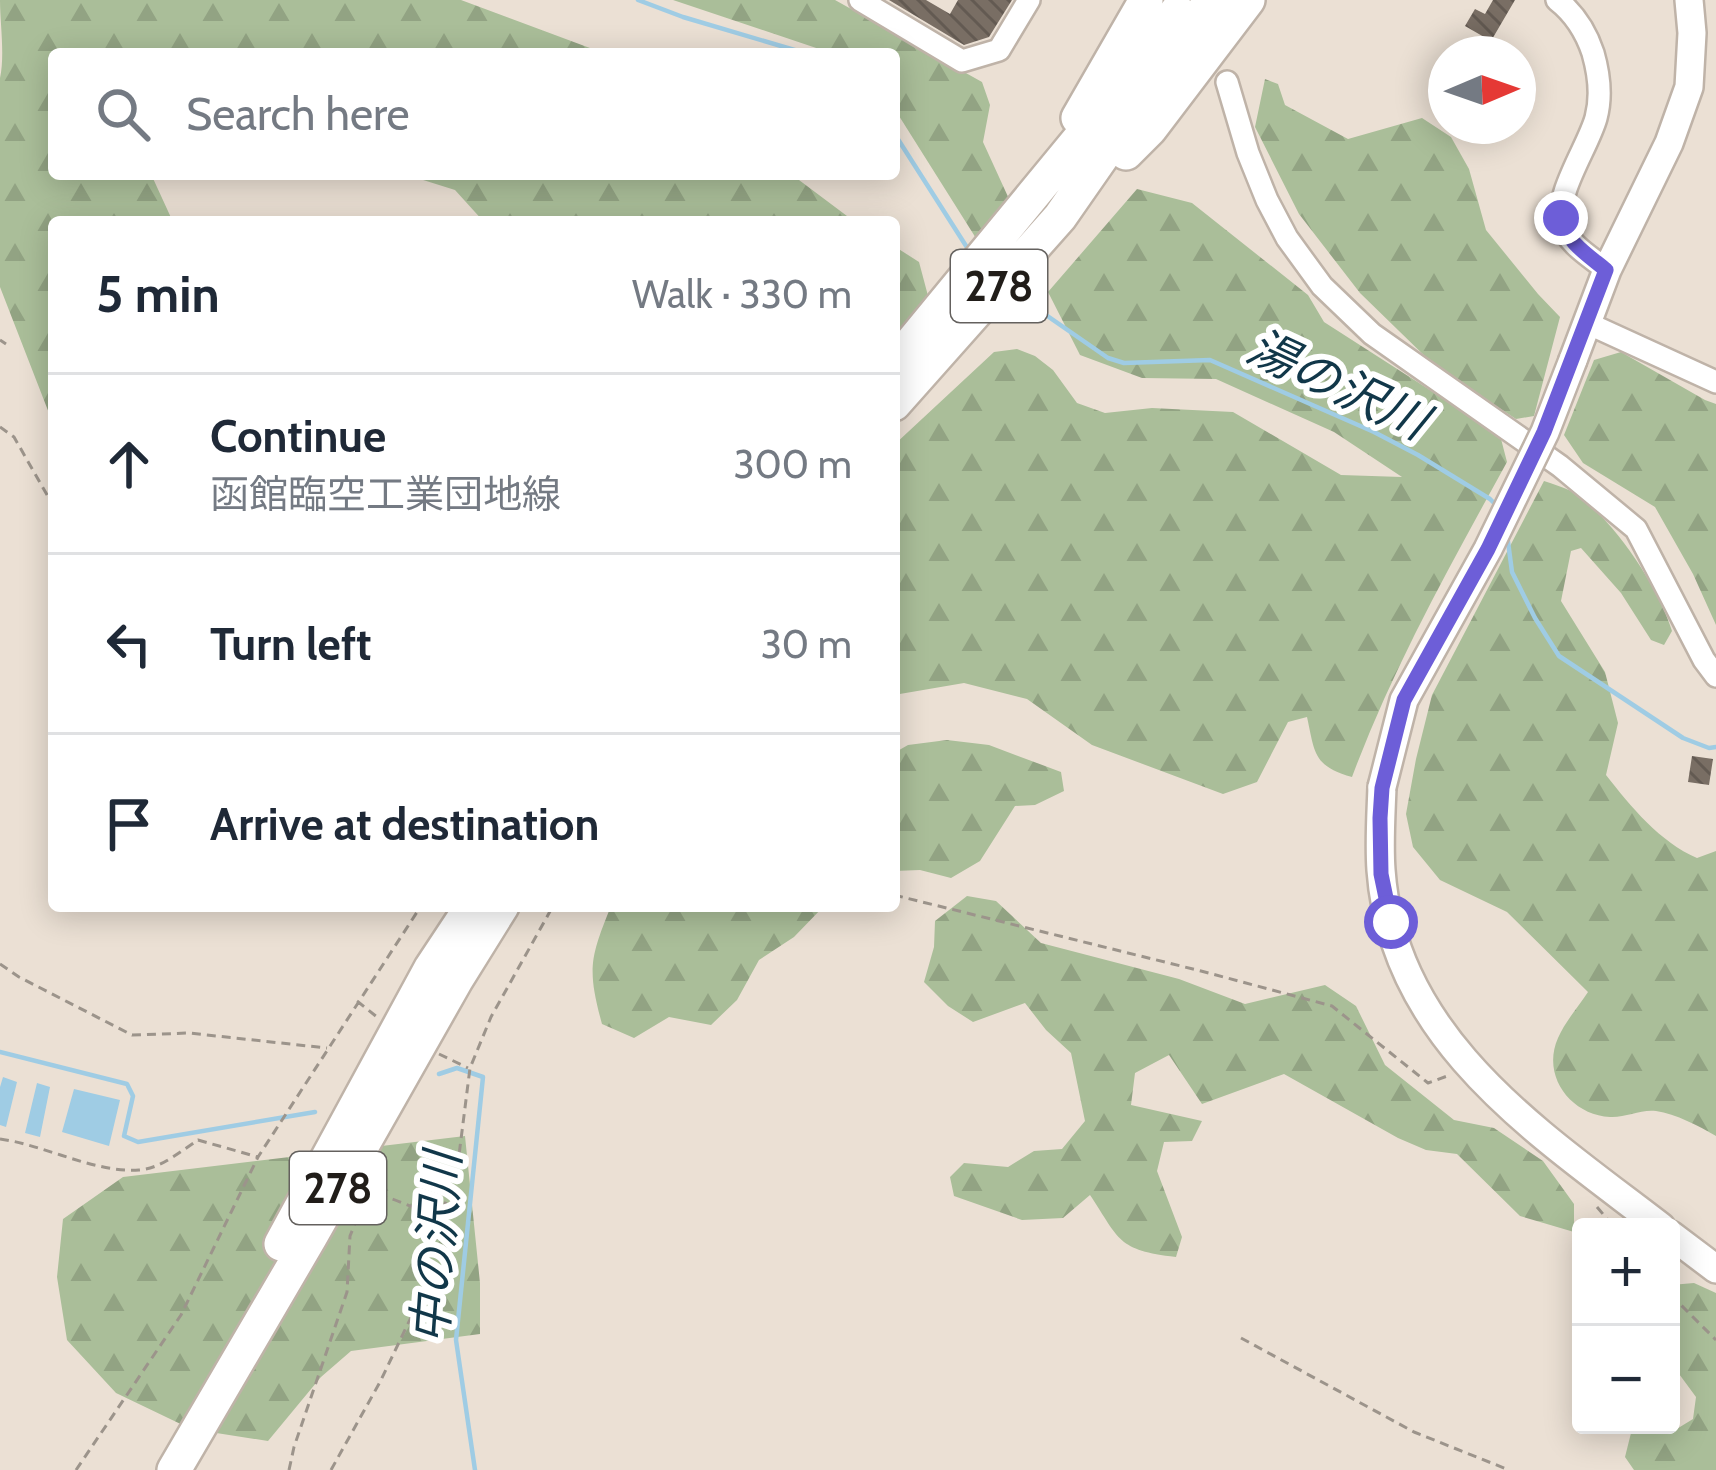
<!DOCTYPE html>
<html lang="en">
<head>
<meta charset="utf-8">
<style>
  body { margin:0; font-family:Cabin,"Noto Sans JP",sans-serif; background:#f2f2f3; color:#1f2937 }
  .controls { position:absolute; right:36px; bottom:36px; display:grid; overflow:hidden; border-radius:12px; box-shadow:0 6px 30px #0003 }
  .controls button { width:108px; height:108px; display:grid; place-items:center; padding:0; border:0; border-bottom:3px solid #e0e1e3; background:#fff; color:#1f2937; font:60px sans-serif }
  .compass { position:absolute; left:1428px; top:36px; width:108px; height:108px; border-radius:50%; background:#fff; box-shadow:0 6px 30px #0003; rotate:88deg }
  .stop { position:absolute; width:36px; height:36px; margin:-27px; border:9px solid #6d5ed8; border-radius:50%; background:#fff }
  .stop.end { background:#6d5ed8; border-color:#fff; box-shadow:0 3px 12px #0008 }
  .list { margin:0; padding:0; list-style:none }
  h2 { display:flex; justify-content:space-between; align-items:center; height:156px; margin:0; padding:0 48px; font-size:51px }
  h2 small { font-size:39px; font-weight:400; color:#747a83 }
  .list li { display:grid; grid-template-columns:78px 1fr auto; gap:36px; align-items:center; box-sizing:border-box; height:180px; padding:0 48px; border-top:3px solid #e0e1e3 }
  .list b { display:block; font-size:45px; white-space:nowrap }
  .list p { margin:0; font-size:39px; white-space:nowrap; color:#747a83 }
  .list em { font-size:39px; font-style:normal; color:#747a83 }
  .icon { flex:none; width:66px; height:66px; fill:none; stroke:currentColor; stroke-width:2; stroke-linecap:round; stroke-linejoin:round }
  .map { position:relative; flex:none; width:1716px; height:1470px; overflow:hidden }
  .search { position:absolute; background:#fff; box-shadow:0 6px 30px #0003; left:48px; top:48px; width:852px; height:132px; display:flex; align-items:center; gap:30px; box-sizing:border-box; padding:0 42px; border-radius:12px; color:#747a83; font-size:45px }
  .panel { position:absolute; background:#fff; box-shadow:0 6px 30px #0003; left:48px; top:216px; width:852px; height:696px; border-radius:12px }
  .map>svg:first-child { display:block }
  .forest { fill:url(#forest-firs) }
  .water { fill:#9fcce4 }
  .lines { fill:none; stroke-linecap:round; stroke-linejoin:round }
  .stream { stroke:#9fcce4; stroke-width:4.5 }
  .building { fill:url(#building-back-hatch) }
  .minor-casing { stroke:#bfb3a8; stroke-width:26 }
  .major-casing { stroke:#bfb3a8; stroke-width:32 }
  .highway-casing { stroke:#bfb3a8; stroke-width:38 }
  .path { stroke:#9c948b; stroke-width:3; stroke-dasharray:9 6; stroke-linecap:butt }
  .minor { stroke:#fff; stroke-width:21 }
  .major { stroke:#fff; stroke-width:27 }
  .highway { stroke:#fff; stroke-width:33 }
  .major-bridge-casing { stroke:#bfb3a8; stroke-width:32; stroke-linecap:butt }
  .major-bridge { stroke:#fff; stroke-width:27 }
  .route { stroke:#6d5ed8; stroke-width:15 }
  .labels { text-anchor:middle; stroke-width:12; stroke-linejoin:round; paint-order:stroke }
  .shield { fill:#fff; stroke:#64615e; stroke-width:3 }
  .shield-label { font-size:42px; font-weight:bold; fill:#211d19 }
  .water-label { font-size:48px; font-style:italic; fill:#113749; stroke:#fff }
</style>
</head>
<body>
<div class="map">
<svg width="1716" height="1470" viewBox="0 0 1716 1470">
  <defs>
    <pattern id="forest-firs" width="22" height="20" patternUnits="userSpaceOnUse" patternTransform="scale(3)"><rect width="22" height="20" fill="#aabe99"/><path d="M5 1l3.5 6h-7zM16 11l3.5 6h-7z" fill="#92a383"/></pattern>
    <pattern id="building-back-hatch" width="6" height="6" patternUnits="userSpaceOnUse" patternTransform="scale(3)"><rect width="6" height="6" fill="#796e64"/><path d="M-1 5l2 2M0 0l6 6M5-1l2 2" fill="none" stroke="#635a52"/></pattern>
  </defs>
  <rect width="100%" height="100%" fill="#ebe0d4"/>
  <!-- forest -->
  <path class="forest" d="M0 0H461L606 54H54V174H151L173 222H54V426L0 287V78C5 55 0 24 0 0Z
    M673 0H835L982 82 990 105 983 142 1015 212 979 243 894 108V54H834Z
    M1265 79 1278 84 1285 105 1348 139 1422 118 1451 137 1469 169 1486 230 1538 294 1560 317 1534 416 1516 419 1436 367 1360 293 1299 214 1255 127Z
    M404 174H791L855 222H484L455 190Z
    M1137 189 1192 203 1308 295 1324 322 1500 435 1507 462C1451 564 1393 667 1352 777 1313 766 1315 753 1307 717L1288 722 1257 782 1223 794 1092 745 1027 699 964 683 894 695V445L994 352 1017 349 1035 356 1053 370 1077 403 1105 413 1152 408 1233 412 1341 475 1402 477 1334 432 1216 379 1142 378 1080 355 1048 292Z
    M894 246 919 262 931 307 894 349Z
    M1621 352 1705 400 1716 404V625L1693 574 1655 507 1583 463 1564 435 1594 360Z
    M1544 481C1553 484 1563 487 1571 491 1611 515 1659 587 1672 631L1664 645 1651 640 1621 593 1581 548 1571 551 1561 601 1605 672 1618 723 1606 775C1631 807 1660 842 1697 858L1716 851V1136C1699 1126 1676 1114 1656 1111 1641 1109 1625 1118 1610 1117 1571 1115 1541 1076 1558 1038 1565 1022 1578 1007 1588 992L1507 912 1440 880 1413 847 1406 814 1416 759 1432 695Z
    M947 740 989 745 1061 772 1064 791 1035 805 1015 806 980 861 951 878 920 870 894 871V753L908 745Z
    M967 896 996 901 1041 943 1179 979 1245 1004 1325 985 1356 1006 1385 1065 1454 1120 1494 1128 1543 1161 1574 1204V1232L1520 1216 1457 1154 1426 1150 1398 1138 1284 1074 1202 1104 1169 1055 1135 1073 1131 1105 1202 1121 1192 1141 1164 1142 1157 1171 1182 1237 1176 1257C1117 1250 1120 1240 1090 1195L1063 1218 1022 1220 954 1196 950 1177 964 1163 1008 1167 1034 1151 1062 1149 1085 1121 1071 1053 1046 1030 1025 1003 973 1022 948 1006 924 982 934 947 935 921Z
    M611 906H824L794 937 759 960 737 1000 711 1025 669 1017 634 1038 602 1024C587 969 590 958 611 906Z
    M465 1136 480 1283V1334L351 1351 321 1377 268 1441 191 1429 116 1393 67 1340 57 1277 63 1219 123 1177Z
    M1694 1283 1716 1293V1470H1634L1625 1457 1633 1425H1668L1675 1430 1693 1419 1696 1397 1671 1363V1285Z"/>
  <!-- water -->
  <path class="water" d="M3 1077 17 1082 6 1127 0 1125V1087Z
    M37 1083 50 1087 40 1137 25 1133Z
    M74 1089 120 1100 109 1146 62 1132Z"/>
  <g class="lines">
    <!-- stream -->
    <path class="stream" d="M638 0 683 17 808 54
      M894 133 968 249
      M1010 290 1108 358 1124 363 1210 360 1374 432 1418 455 1490 499 1498 507
      M1507 534 1512 572 1535 618 1559 656 1683 738 1709 748 1716 747
      M0 1052 127 1084 133 1096 124 1136 138 1142 315 1112
      M439 1074 457 1068 483 1077 456 1340 475 1470"/>
  </g>
  <!-- building -->
  <path class="building" d="M889 0H926L950 14 958 0H1012L989 37 964 45Z
    M1493 0H1515L1491 41 1465 26 1475 9 1485 14Z
    M1692 756 1713 759 1709 785 1688 782Z"/>
  <g class="lines">
    <!-- minor casing -->
    <g class="minor-casing">
      <path id="minor" d="M860 0 962 61 999 50 1029 0
        M1557 0C1575 14 1586 32 1593 53 1599 74 1602 96 1596 118 1588 147 1555 193 1562 223 1567 244 1591 257 1607 270
        M1227 82 1248 153 1267 200 1287 238 1322 286 1372 334 1560 466 1636 529 1704 660 1716 676
        M1587 323 1716 382"/>
    </g>
    <!-- major casing -->
    <g class="major-casing">
      <path id="major" d="M1573 360 1607 270 1669 143 1689 87 1692 33 1689 0
        M1382 787C1381 815 1379 843 1381 870 1393 1040 1539 1133 1661 1227
        M1671 1235 1716 1269"/>
    </g>
    <!-- highway casing -->
    <g class="highway-casing">
      <path id="highway" d="M1078 118 1146 0
        M1126 153 1150 129 1248 0
        M894 364 1113 98 1177 11
        M894 404 1060 217 1211 0
        M281 1244 431 968 472 906
        M174 1470 311 1236 456 980 502 906"/>
    </g>
    <!-- path -->
    <path class="path" d="M0 340 6 344
      M0 427 14 437 54 507
      M894 895 1201 971 1332 1006 1428 1083 1450 1075
      M0 964 19 977 132 1035 189 1033 327 1048
      M357 1001 377 1017
      M439 1054 468 1068
      M0 1139C45 1145 94 1173 139 1170 160 1169 181 1151 198 1140L258 1157
      M1597 1207 1614 1227
      M1671 1295 1716 1340
      M1241 1338 1414 1432 1509 1470
      M76 1470 181 1315 258 1157 421 906
      M289 1470 294 1447 347 1292 350 1236 367 1194C393 1194 414 1213 440 1212
      M331 1470 380 1382 428 1282 442 1212 457 1171 470 1068 491 1017 553 906"/>
    <!-- minor -->
    <use href="#minor" class="minor"/>
    <!-- major -->
    <use href="#major" class="major"/>
    <!-- highway -->
    <use href="#highway" class="highway"/>
    <!-- major-bridge casing -->
    <g class="major-bridge-casing">
      <path id="major-bridge" d="M1382 787 1404 700 1488 549 1545 432 1573 360"/>
    </g>
    <!-- major-bridge -->
    <use href="#major-bridge" class="major-bridge"/>
  </g>
  <g class="lines">
    <!-- route -->
    <path class="route" d="M1391 922 1381 874 1380 818 1382 788 1404 700 1488 549 1544 432 1606 270C1588 255 1566 242 1561 218"/>
  </g>
  <g class="labels">
    <!-- shield labels -->
    <g class="shield">
      <rect x="951" y="250" width="96" height="72" rx="9"/>
      <rect x="290" y="1152" width="96" height="72" rx="9"/>
    </g>
    <g class="shield-label">
      <text x="999" y="301">278</text>
      <text x="338" y="1203">278</text>
    </g>
    <!-- water labels -->
    <g class="water-label">
      <text transform="translate(1338 384) rotate(25)" y="17">湯の沢川</text>
      <text transform="translate(436 1248) rotate(-86)" y="17">中の沢川</text>
    </g>
  </g>
</svg>
<div class="controls">
<button>+</button>
<button>−</button>
</div>
<svg class="compass" viewBox="-18 -18 36 36"><path d="M0-13l5 13h-10z" fill="#e53935"/><path d="M0 13l5-13h-10z" fill="#747a83"/></svg>
<div class="stop" style="left:1391px;top:922px"></div>
<div class="stop end" style="left:1561px;top:218px"></div>
<div class="search"><svg class="icon" aria-label="search" viewBox="0 0 24 24"><circle cx="10" cy="10" r="6"/><path d="M15 15l6 6"/></svg>Search here</div>
<section class="panel">
<h2>5 min<small>Walk · 330 m</small></h2>
<ul class="list">
<li><svg class="icon" aria-label="ahead" viewBox="0 0 24 24"><path d="M12 20V5M6 11l6-6 6 6"/></svg><div><b>Continue</b><p>函館臨空工業団地線</p></div><em>300 m</em></li>
<li><svg class="icon" aria-label="left" viewBox="0 0 24 24"><path d="M17 20v-9H6M10 6l-5 5 5 5"/></svg><div><b>Turn left</b></div><em>30 m</em></li>
<li><svg class="icon" aria-label="arrive" viewBox="0 0 24 24"><path d="M6 21V4h12l-3 4 3 4H6"/></svg><div><b>Arrive at destination</b></div></li>
</ul>
</section>
</div>
</body>
</html>
